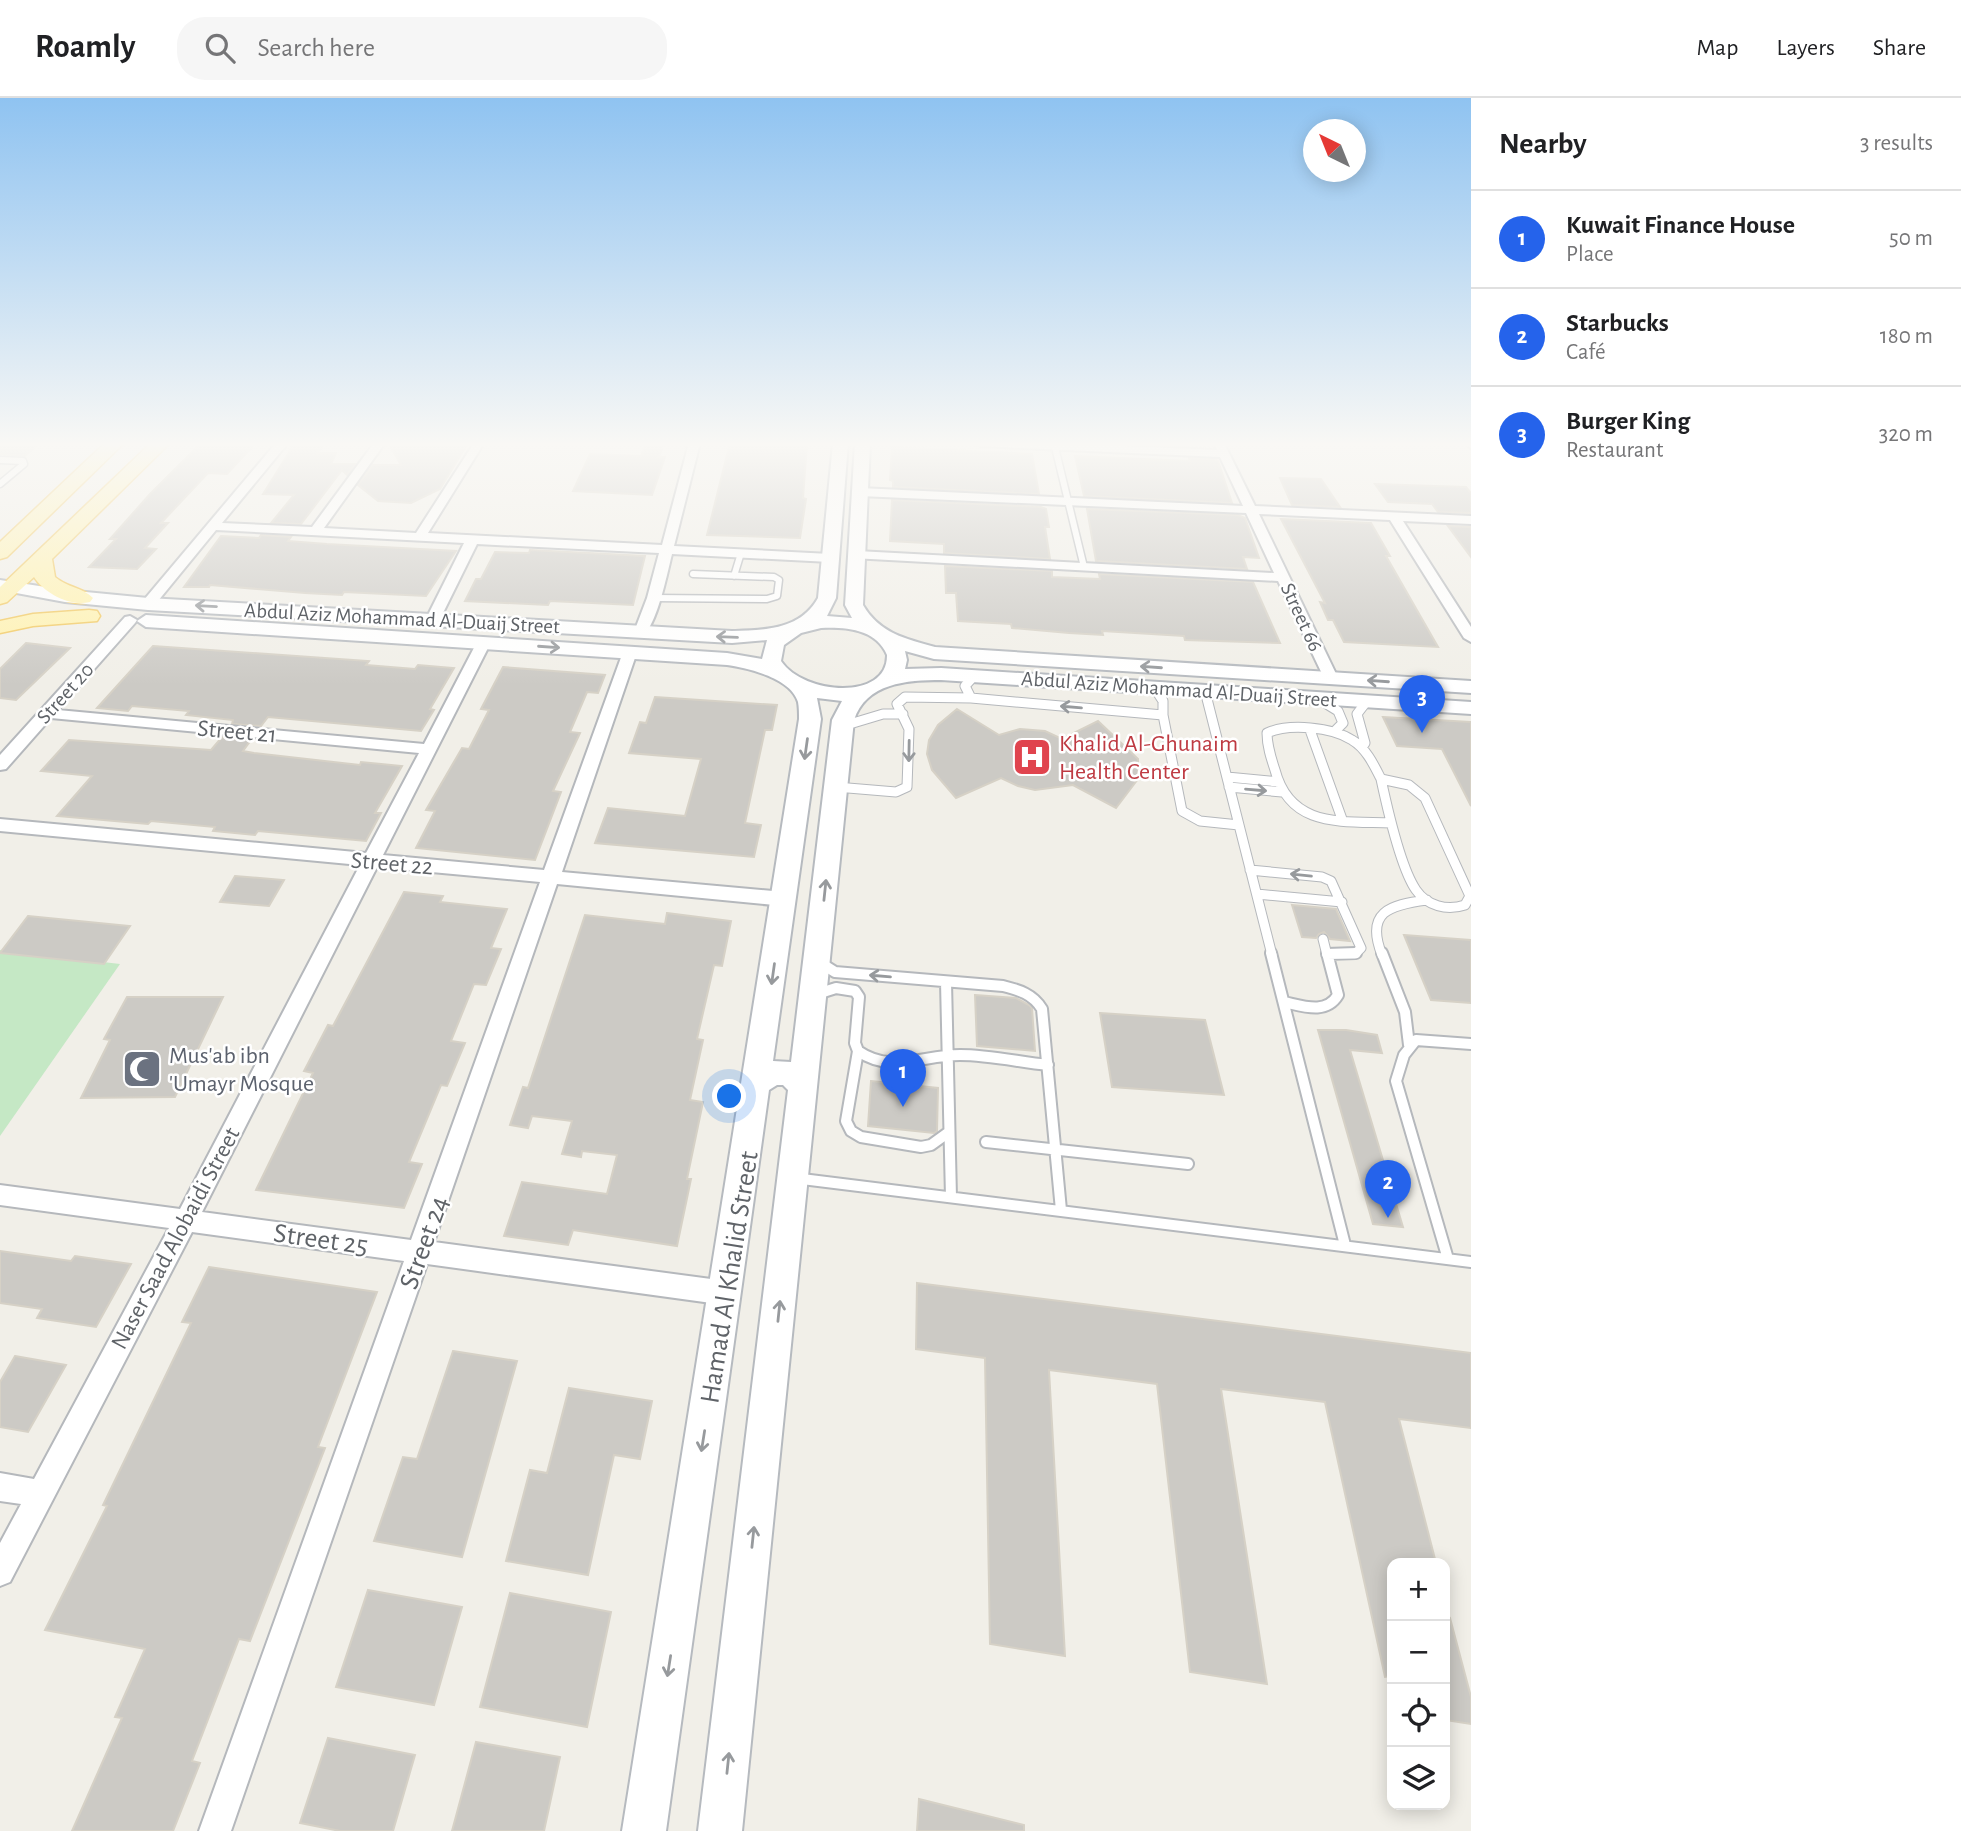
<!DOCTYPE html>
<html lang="en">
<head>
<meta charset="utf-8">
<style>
  body { margin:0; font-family:"Alegreya Sans",sans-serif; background:#f6f6f6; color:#202124 }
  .controls { position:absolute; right:21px; bottom:21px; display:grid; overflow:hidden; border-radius:14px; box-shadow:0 4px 18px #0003 }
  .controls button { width:63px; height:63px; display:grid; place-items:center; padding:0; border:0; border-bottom:2px solid #e0e0e0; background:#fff; color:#202124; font:35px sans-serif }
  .compass { position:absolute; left:1303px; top:21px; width:63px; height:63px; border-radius:50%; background:#fff; box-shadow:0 4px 18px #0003; rotate:317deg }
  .you { position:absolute; left:730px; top:999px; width:24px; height:24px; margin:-18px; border:5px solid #fff; border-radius:50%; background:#1a73e8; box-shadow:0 0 0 10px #1a73e833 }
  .badge { display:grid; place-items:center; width:46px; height:46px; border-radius:50%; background:#2563eb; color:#fff; font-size:23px; font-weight:700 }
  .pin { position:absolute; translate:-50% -58px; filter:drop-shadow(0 2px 4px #0008) }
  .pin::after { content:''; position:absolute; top:37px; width:24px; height:21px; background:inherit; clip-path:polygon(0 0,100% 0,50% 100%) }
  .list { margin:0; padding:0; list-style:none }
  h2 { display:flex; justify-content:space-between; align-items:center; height:91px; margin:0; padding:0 28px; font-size:30px }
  h2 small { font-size:23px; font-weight:400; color:#757577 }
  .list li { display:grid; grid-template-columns:46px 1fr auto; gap:21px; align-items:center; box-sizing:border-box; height:98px; padding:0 28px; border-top:2px solid #e0e0e0 }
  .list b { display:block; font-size:26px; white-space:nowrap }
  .list p { margin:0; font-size:23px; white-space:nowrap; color:#757577 }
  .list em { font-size:23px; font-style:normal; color:#757577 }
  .icon { flex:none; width:38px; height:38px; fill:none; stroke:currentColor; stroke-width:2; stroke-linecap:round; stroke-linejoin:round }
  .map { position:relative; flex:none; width:1471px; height:1733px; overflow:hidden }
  header { display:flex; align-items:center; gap:42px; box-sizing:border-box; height:98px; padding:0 35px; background:#fff; border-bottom:2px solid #e0e0e0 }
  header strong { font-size:33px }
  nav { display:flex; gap:38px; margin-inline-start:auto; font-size:24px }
  .search { width:490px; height:63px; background:#f6f6f6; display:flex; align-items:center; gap:18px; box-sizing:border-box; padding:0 24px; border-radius:28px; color:#757577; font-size:26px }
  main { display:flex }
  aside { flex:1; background:#fff }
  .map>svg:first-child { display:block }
  .green { fill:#c5e8c5 }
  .building { fill:#cccac5; stroke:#d6d1c6; stroke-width:2 }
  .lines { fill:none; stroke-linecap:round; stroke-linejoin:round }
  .lane-far2-casing { stroke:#b5b8bc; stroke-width:9 }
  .lane-far1-casing { stroke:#b5b8bc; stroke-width:11 }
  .lane-casing { stroke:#b5b8bc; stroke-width:14 }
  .street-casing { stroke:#b5b8bc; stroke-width:4 }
  .secondary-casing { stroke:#b6babf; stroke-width:4 }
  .primary-casing { stroke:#f2c960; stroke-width:3 }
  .lane-far2 { stroke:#fff; stroke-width:6 }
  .lane-far1 { stroke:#fff; stroke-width:9 }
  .lane { stroke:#fff; stroke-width:10 }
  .street { fill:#fff; fill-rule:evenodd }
  .secondary { fill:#fff; fill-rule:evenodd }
  .primary { fill:#fff2af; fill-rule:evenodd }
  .oneway { stroke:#979a9d }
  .labels { text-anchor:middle; stroke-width:5; stroke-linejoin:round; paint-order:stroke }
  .far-street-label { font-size:21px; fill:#5f6368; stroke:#fff }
  .street-label { font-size:24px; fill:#5f6368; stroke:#fff }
  .health-label { font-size:24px; fill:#be3a42; stroke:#fff; text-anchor:start }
  .worship-label { font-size:24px; fill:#5b616d; stroke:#fff; text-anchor:start }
  .near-street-label { font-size:28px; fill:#5f6368; stroke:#fff }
</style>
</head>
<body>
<header>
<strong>Roamly</strong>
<div class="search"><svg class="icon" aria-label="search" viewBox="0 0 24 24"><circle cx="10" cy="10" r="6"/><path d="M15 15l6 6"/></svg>Search here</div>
<nav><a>Map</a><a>Layers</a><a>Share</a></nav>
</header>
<main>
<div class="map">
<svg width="1471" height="1733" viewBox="0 0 1471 1733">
  <rect width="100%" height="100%" fill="#f1efe8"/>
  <!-- green -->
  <path class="green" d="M0 852 120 866 0 1038Z"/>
  <!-- building -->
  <path class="building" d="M0 345H39L25 358 0 356Z
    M201 345H256L227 376 208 375 161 425H168L145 450 156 451 137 471 89 469 116 441H110L150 396Z
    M295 345H326L317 355H336L331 366H355L347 377 342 372 301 426 271 425 294 397 263 396Z
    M388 345H468L440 391 411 405 378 403 358 387 373 367H401Z
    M646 345H664L659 359H665L652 397 573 393 590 356 641 358Z
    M730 345 807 346 803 400 806 401 800 440 707 437Z
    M892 349 1032 356 1039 396 893 389V383L890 382Z
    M1075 358 1190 363 1189 360 1214 361 1218 363 1232 405 1084 398Z
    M1280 380 1321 381 1340 409 1292 407Z
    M1375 386 1466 389 1471 395V415L1438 414 1432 406 1388 404Z
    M892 402 1041 409 1046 411 1049 429H1045L1050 461 944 455V446L890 443Z
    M1087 411 1238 417 1245 420 1259 460 1243 459 1247 471 1096 463Z
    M1281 421 1371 425 1390 458H1386L1438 549 1344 544 1333 522H1328L1320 504 1325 505Z
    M1448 428 1471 429V459Z
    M261 437 291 439 288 443 327 446 456 453 426 498 344 494 342 497 305 495 210 487 209 489H184L221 438 259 440Z
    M530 452 645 458 633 507 550 503 548 507 465 503 476 481H481L495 454 529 455Z
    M945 468 1052 473V479L1100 481 1099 476 1253 484 1280 545 1185 542 1184 538 1102 533 1103 537 1069 535 1012 530 1011 526 958 523 956 495H946Z
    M26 545 70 550 16 602 0 600V571Z
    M153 548 369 563 366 567 415 571 418 567 454 570 430 611 434 612 421 633 268 619 261 628 232 626 233 622 186 617 189 613 132 608 128 613 97 610Z
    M503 569 605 577 598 595 587 594 570 634 580 635 553 693 561 694 535 762 416 750 435 713 426 712 462 650 469 651 489 612 481 611Z
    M655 599 777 607 772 632H765L745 725 761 727 754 759 595 745 608 710 685 718 701 661 629 655 640 624 646 625Z
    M957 611 999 637 1020 631 1045 633 1062 641 1098 623 1138 661V681L1116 710 1073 687 1035 692 1018 688 1001 680 956 700 932 672 927 656 929 642 938 627Z
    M1383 619 1471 624V708L1442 651 1397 648Z
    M222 639 251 642 243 653 254 655 360 667 361 664 402 668 375 715H381L366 743 258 733 255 737 213 733 215 729 151 723 148 726 57 718 92 678 41 673 69 642 211 652Z
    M235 778 284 782 269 808 220 804Z
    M404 794 443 798 440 804 507 811 491 850 501 851 486 887 474 886 451 943 465 945 447 988 441 987 409 1064 422 1066 404 1110 256 1092 313 975 304 973 328 927 333 928Z
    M1292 807 1336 811 1350 843 1330 841 1324 834 1319 836 1316 840 1302 839Z
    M667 815 731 823 722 868 714 867 697 941 703 942 690 1002 703 1004 687 1081H691L677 1148 573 1132 568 1147 504 1138 522 1084 607 1096 617 1057 582 1053 581 1059 562 1056 572 1023 532 1018 528 1030 510 1027 523 989 528 990 585 817 665 826Z
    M28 818 130 828 104 866 0 855Z
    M1404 837 1471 842V905L1431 902Z
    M975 897 1016 900 1029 907 1032 910 1035 953 977 948Z
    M127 899H223L175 999 81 1000 110 942 104 941Z
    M1100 915 1205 922 1224 997 1112 989Z
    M1318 932H1346L1377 937 1382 955 1350 952 1403 1129 1373 1126Z
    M871 983 938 990 937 1033 934 1035 868 1028Z
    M0 1153 71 1163 75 1158 131 1166 96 1229 37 1220 42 1211 0 1205Z
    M209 1169 377 1194 318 1349 325 1350 250 1543 239 1541 192 1663 200 1665 173 1733H72L122 1620 115 1619 145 1551 45 1532 107 1408 103 1407 191 1225 182 1224Z
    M917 1185 1471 1255V1330L1399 1321 1436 1465H1392V1578L1385 1579 1325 1304 1221 1291 1267 1586 1190 1574 1157 1286 1049 1272 1065 1558 990 1546 985 1260 916 1251Z
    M453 1253 517 1263 462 1459 374 1443 403 1359 417 1361Z
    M15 1258 66 1267 28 1334 0 1329V1284Z
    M569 1290 652 1303 640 1361 614 1357 588 1477 506 1463 530 1372 547 1375Z
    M368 1492 462 1509 434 1607 336 1589Z
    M510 1495 611 1514 587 1629 480 1609Z
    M1450 1520 1471 1599V1626L1445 1622V1521Z
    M328 1640 415 1657 393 1733H340L300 1725Z
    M476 1644 560 1659 544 1733H452Z
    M919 1701 1024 1727V1733H917Z"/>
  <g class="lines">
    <!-- lane-far2 casing -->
    <g class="lane-far2-casing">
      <path id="lane-far2" d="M1054 345 1084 469
        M0 362 23 363 24 366 0 386
        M734 478 741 455
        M654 500 767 501 777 498 779 482 774 479 693 476"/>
    </g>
    <!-- lane-far1 casing -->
    <g class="lane-far1-casing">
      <path id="lane-far1" d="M1154 589 1163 603V617L1182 713 1200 723 1239 727
        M1205 593 1272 857
        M971 600 965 588 974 578
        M1320 602 1338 613 1343 625 1335 633
        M843 628 883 616H903
        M1310 632 1342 721
        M1363 648 1365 645 1357 616 1367 603
        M1227 679 1279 684
        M1381 681 1409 687 1425 700 1470 798 1465 807C1447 813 1427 808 1416 792 1400 769 1387 709 1381 681Z
        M1381 681C1374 667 1366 650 1352 642 1332 629 1289 625 1267 635 1267 648 1271 660 1275 672 1290 730 1341 723 1391 725
        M836 689 896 694 907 689 909 631 897 606 905 599 971 600 1163 617
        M1229 689 1282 694
        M1250 772 1322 779 1331 783 1361 850 1355 856H1327
        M1257 796 1342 804
        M1323 841 1327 857
        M1382 857C1365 814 1389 807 1427 802"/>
    </g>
    <!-- lane casing -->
    <g class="lane-casing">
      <path id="lane" d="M1271 855 1345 1147
        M1382 855 1405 914 1409 947
        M1327 856 1356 855
        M819 864 835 874 1003 888C1019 892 1033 896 1042 911L1061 1112
        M946 884 951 1099
        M817 896 836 890 855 893 859 899 855 945 858 953 846 1023 851 1033 861 1039 921 1049 931 1047 949 1034
        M1284 904C1303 908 1326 917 1338 897L1327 855
        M858 953C891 976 923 957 960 957 989 957 1019 964 1048 967
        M986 1044 1188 1066
        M794 1080 1471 1164
        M1448 1161 1396 983 1404 957 1416 942 1471 946"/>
    </g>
    <!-- street casing -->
    <g class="street-casing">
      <path id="street" d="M276 345H288L222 425 312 429 374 345H385L324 430 416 435 474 345H484L428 435 662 447 689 345H700L674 448 830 456 836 460 830 464 672 456C668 472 656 533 641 538L634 534 647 500 659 455 477 446 440 521 433 525 426 521 464 445 216 432 153 509H143V503Z
        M974 345H1051L1217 352 1214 345H1224L1255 408 1471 418V426L1403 423 1471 529V544L1464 540 1390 422 1259 416 1338 580 1331 584 1324 580 1278 483 852 460 851 457 857 453 1274 475 1246 415 860 398 854 394 860 390 1243 408 1220 359 980 348Z
        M1464 345H1471V350Z
        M130 518 137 522 135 525 58 612 424 646 477 544 484 540 489 541 491 544 383 757 544 772 623 554 630 550 635 551 637 554 562 774 784 794 790 796 793 801 790 806 784 808 557 786 434 1144 726 1183 735 1187 738 1195 735 1203 726 1207 427 1166 231 1733H199L404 1163 192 1134 10 1484 0 1488V1445L21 1406 0 1403V1375L34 1381 169 1130 0 1107V1087L180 1111 360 767 0 733V721L366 755 419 655 51 620 6 671 0 672V657L125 519ZM377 769 540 784 411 1142 202 1114Z"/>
    </g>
    <!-- secondary casing -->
    <g class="secondary-casing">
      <path id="secondary" d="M833 345H848L836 500 827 518 852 520 845 507 855 345H870L863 507C879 535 906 541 935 549L1471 583V595L934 561 905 553 907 562 905 571 941 570 1471 604V616L941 582C907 582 866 585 854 622L742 1733H698L788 992 783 987H777L769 992 666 1733H622L799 621C799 616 799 609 798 604 791 580 748 570 727 567L146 529 137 523 146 517 727 555 762 561 767 542 732 545 148 512 65 504 0 492V482L65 492 148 500 732 533C765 532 800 532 818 500ZM821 530C846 529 876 531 887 557 888 603 804 597 781 563L784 547 801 535ZM817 600 842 603 832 622 791 964 773 963 821 621Z"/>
    </g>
    <!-- primary casing -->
    <g class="primary-casing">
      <path id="primary" d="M105 345H124L7 459 0 461V444Z
        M151 345H170L52 461 55 479C66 489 84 490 93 500L90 504C70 509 44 495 34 479L7 504 0 506V489Z
        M89 512 97 513 100 518 97 523 33 528 0 535V523L33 516Z"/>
    </g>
    <!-- lane-far2 -->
    <use href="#lane-far2" class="lane-far2"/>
    <!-- lane-far1 -->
    <use href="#lane-far1" class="lane-far1"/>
    <!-- lane -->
    <use href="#lane" class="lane"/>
    <!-- street -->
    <use href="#street" class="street"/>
    <!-- secondary -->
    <use href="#secondary" class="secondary"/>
    <!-- primary -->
    <use href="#primary" class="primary"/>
  </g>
  <!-- one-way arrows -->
  <defs><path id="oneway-shaft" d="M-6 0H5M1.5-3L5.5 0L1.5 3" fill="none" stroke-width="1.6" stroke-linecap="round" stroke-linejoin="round" transform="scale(1.75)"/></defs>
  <g class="oneway">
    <use href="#oneway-shaft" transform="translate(206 508) rotate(-177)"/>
    <use href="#oneway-shaft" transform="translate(727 539) rotate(-178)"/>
    <use href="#oneway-shaft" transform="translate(549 549) rotate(4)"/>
    <use href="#oneway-shaft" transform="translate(1151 569) rotate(-176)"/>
    <use href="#oneway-shaft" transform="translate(1378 583) rotate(-176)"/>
    <use href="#oneway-shaft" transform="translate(1071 609) rotate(-175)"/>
    <use href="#oneway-shaft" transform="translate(806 651) rotate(98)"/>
    <use href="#oneway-shaft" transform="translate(909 653) rotate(91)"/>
    <use href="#oneway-shaft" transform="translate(1256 692) rotate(5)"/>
    <use href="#oneway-shaft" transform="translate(1301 777) rotate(-174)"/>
    <use href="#oneway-shaft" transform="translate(825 792) rotate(-84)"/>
    <use href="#oneway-shaft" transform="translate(773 876) rotate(98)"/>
    <use href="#oneway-shaft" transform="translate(880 878) rotate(-175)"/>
    <use href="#oneway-shaft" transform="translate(779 1213) rotate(-84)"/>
    <use href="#oneway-shaft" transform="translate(703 1343) rotate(99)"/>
    <use href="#oneway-shaft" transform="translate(753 1439) rotate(-84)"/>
    <use href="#oneway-shaft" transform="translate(669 1568) rotate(99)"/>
    <use href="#oneway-shaft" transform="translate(728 1665) rotate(-84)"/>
  </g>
  <!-- sky -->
  <linearGradient id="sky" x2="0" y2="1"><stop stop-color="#8fc3f1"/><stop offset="0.59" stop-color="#f9f8f5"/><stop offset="1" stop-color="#f9f8f5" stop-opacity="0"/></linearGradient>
  <rect width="1471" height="587" fill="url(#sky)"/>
  <!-- icons -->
  <defs>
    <g id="hospital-square" transform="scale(2.0125)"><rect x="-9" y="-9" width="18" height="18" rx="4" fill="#e0444e" stroke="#fff"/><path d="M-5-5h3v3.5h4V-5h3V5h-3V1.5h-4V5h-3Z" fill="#fff"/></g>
    <g id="mosque-square" transform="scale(2.0125)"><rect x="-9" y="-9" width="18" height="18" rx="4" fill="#6b7280" stroke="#fff"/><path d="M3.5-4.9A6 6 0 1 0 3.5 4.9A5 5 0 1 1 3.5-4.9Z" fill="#fff"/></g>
  </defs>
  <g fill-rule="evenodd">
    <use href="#hospital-square" x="1032" y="659"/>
    <use href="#mosque-square" x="142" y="971"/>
  </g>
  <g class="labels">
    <!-- far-street labels -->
    <g class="far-street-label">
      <text transform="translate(1302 519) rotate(65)" y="7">Street 66</text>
      <text transform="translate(402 520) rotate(3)" y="7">Abdul Aziz Mohammad Al-Duaij Street</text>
      <text transform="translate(1179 591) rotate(4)" y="7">Abdul Aziz Mohammad Al-Duaij Street</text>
      <text transform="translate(65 595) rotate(-48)" y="7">Street 20</text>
    </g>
    <!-- street labels -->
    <g class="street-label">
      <text transform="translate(237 633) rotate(5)" y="8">Street 21</text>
      <text transform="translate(392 765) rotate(5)" y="8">Street 22</text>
      <text transform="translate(175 1140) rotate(-62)" y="8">Naser Saad Alobaidi Street</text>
    </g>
    <!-- health labels -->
    <g class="health-label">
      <text x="1059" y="653">Khalid Al-Ghunaim<tspan x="1059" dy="28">Health Center</tspan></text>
    </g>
    <!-- worship labels -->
    <g class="worship-label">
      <text x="169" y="965">Mus'ab ibn<tspan x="169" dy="28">'Umayr Mosque</tspan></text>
    </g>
    <!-- near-street labels -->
    <g class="near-street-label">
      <text transform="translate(321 1140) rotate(8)" y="10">Street 25</text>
      <text transform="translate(423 1144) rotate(-70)" y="10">Street 24</text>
      <text transform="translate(728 1179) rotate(-81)" y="10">Hamad Al Khalid Street</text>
    </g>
  </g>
</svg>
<div class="controls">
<button>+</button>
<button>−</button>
<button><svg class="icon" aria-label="locate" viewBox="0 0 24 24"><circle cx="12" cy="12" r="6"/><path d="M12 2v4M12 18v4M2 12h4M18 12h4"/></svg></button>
<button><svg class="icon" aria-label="layers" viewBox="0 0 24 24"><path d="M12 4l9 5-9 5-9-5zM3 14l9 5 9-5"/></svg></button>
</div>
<svg class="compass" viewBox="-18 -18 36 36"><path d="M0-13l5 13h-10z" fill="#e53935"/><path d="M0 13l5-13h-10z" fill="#757577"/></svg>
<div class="you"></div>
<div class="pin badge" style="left:903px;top:1009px">1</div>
<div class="pin badge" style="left:1388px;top:1120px">2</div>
<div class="pin badge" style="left:1422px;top:635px">3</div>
</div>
<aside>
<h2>Nearby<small>3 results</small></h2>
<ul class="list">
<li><span class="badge">1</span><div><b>Kuwait Finance House</b><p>Place</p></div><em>50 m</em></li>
<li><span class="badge">2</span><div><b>Starbucks</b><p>Café</p></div><em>180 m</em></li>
<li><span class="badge">3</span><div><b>Burger King</b><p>Restaurant</p></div><em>320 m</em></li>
</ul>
</aside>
</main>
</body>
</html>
